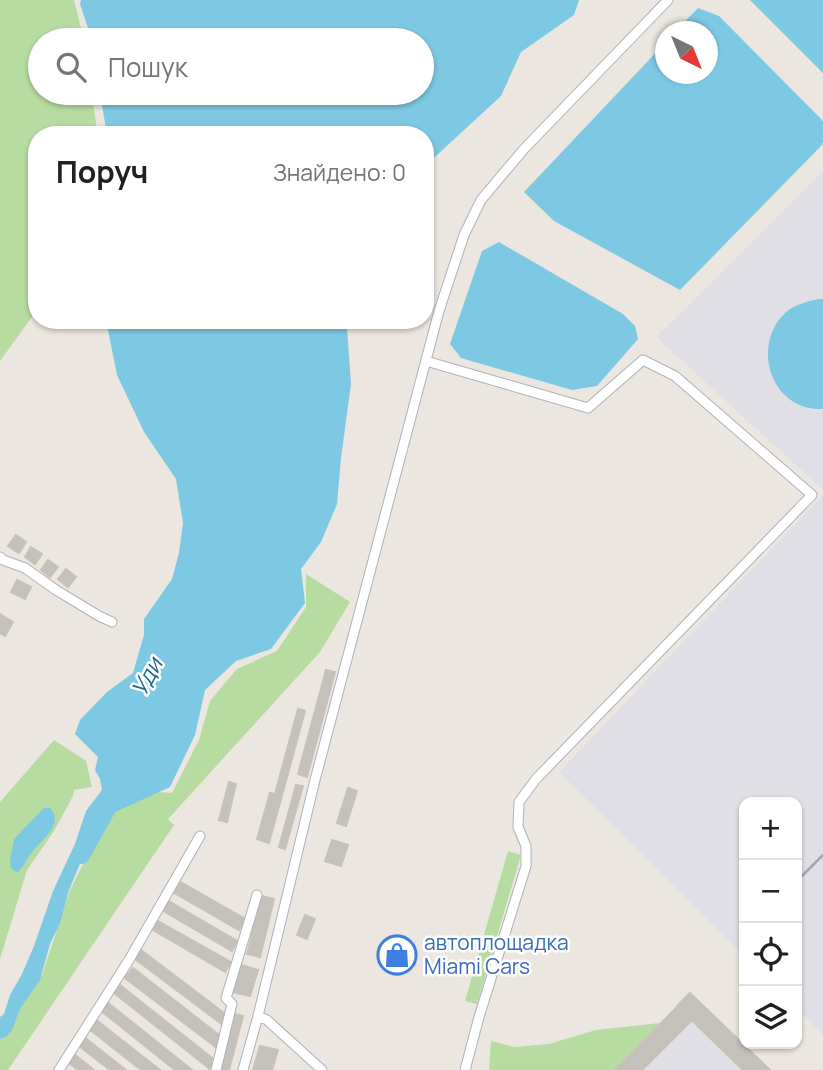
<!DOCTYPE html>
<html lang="uk">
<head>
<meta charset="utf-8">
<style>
  body { margin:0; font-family:Manrope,sans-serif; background:#f6f6f6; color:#202124 }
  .controls { position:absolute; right:21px; bottom:21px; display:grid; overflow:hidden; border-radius:14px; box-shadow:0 2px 5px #0004 }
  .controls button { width:63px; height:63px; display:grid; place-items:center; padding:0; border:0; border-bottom:2px solid #e0e0e0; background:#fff; color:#202124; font:35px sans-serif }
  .compass { position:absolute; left:655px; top:21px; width:63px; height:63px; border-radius:50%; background:#fff; box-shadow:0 2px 5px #0004; rotate:137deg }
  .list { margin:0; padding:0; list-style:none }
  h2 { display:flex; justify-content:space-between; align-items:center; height:91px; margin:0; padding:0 28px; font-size:30px }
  h2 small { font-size:23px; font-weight:400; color:#757577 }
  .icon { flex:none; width:38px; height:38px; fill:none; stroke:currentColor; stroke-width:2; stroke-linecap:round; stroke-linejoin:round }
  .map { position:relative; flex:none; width:823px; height:1070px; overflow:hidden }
  .search { position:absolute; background:#fff; box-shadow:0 2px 5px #0004; left:28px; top:28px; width:406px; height:77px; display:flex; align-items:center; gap:18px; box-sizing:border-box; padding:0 24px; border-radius:38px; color:#757577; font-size:26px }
  .panel { position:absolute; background:#fff; box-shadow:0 2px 5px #0004; left:28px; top:126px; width:406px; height:203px; border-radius:28px }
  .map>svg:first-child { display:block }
  .industrial { fill:#e0dfe5 }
  .green { fill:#b6dca1 }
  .water { fill:#7dc8e2 }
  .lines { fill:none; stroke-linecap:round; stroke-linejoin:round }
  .river { stroke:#7dc8e2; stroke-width:18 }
  .building { fill:#c4c0ba; stroke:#c7c1b9; stroke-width:2 }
  .street-casing { stroke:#afb1ba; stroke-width:11 }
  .street { stroke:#fff; stroke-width:9 }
  .rail { stroke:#a2a5b3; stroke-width:2.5 }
  .labels { text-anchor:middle; stroke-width:5; stroke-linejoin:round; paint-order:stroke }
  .shop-label { font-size:21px; fill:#366cbe; stroke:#fff; text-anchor:start }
  .water-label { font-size:23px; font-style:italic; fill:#1c688e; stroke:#fff }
</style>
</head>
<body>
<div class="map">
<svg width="823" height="1070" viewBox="0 0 823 1070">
  <rect width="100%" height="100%" fill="#ebe6df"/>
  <!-- industrial -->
  <path class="industrial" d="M823 171V490L656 337Z
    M823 495V1035L797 1009V802H744V956L559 772Z
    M690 993 771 1070H611Z"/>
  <!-- green -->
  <path class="green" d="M0 0H74L84 40H40V93H92L97 131 99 135H37V310L0 361Z
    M306 574 350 602 320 652 168 819 174 825 8 1070H0V1039L42 975 70 890 96 838 127 790 172 793 199 740 210 701 237 669 277 651 306 607Z
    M54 740 86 761 92 787 74 790 73 796 54 831 27 870 0 959V802Z
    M508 851 521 855 477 1004 465 1001Z
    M660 1023 619 1070H489L491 1041 514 1047 549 1044 596 1030Z"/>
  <!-- water -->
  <path class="water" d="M81 0H579L574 15 521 52 501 96 425 166V135H107L100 93H422V40H92L80 4Z
    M750 0H823V73Z
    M698 8 719 16 823 121V142L822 145 680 290 554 221 524 192 665 43 666 74H708V32L676 31Z
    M499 242 623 314 635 326 638 339 597 386 572 390 461 358 450 344 482 251Z
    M820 299H823V409C772 412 750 347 785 313 795 304 808 301 820 299Z
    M106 320H349L347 328 351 384 341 458 337 504 321 542 301 569 305 603 271 649 236 661 205 690 195 735 170 787 111 814 95 828 69 890 60 923 50 944 40 980 20 1009 12 1030 7 1036 0 1039V1017L4 1014 10 995 22 974 34 946 53 891 75 844 86 811 102 790 100 779 95 770 98 757 75 734 80 720 107 692 133 673 144 635V619L172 579 179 553 183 523 176 479 144 432 117 375Z
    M44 808H50C65 824 41 840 32 852 27 859 24 866 18 872L14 871 11 868 10 861 14 839Z"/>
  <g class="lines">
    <!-- river -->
    <path class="river" d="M81 855 110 803"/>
  </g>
  <!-- building -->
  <path class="building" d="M16 535 26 542 19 553 8 546Z
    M31 547 42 554 35 564 25 557Z
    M48 560 58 567 50 577 41 570Z
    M66 569 76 577 68 587 58 579Z
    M17 580 31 587 25 599 11 592Z
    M0 614 13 622 5 636 0 633Z
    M326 670 335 672 307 777 298 774Z
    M298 709 305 711 269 843 257 839 270 793 275 794Z
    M229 782 236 784 227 822 219 820Z
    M296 785 303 786 285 849 279 847Z
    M348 788 357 791 346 826 337 823Z
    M332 840 348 845 341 866 325 861Z
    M179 881 245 919 239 930 173 892Z
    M262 896 274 899 260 957 247 954Z
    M167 900 237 941 232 951 162 910Z
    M305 915 315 919 307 939 297 935Z
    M158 921 231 962 225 972 153 930Z
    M141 950 224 1013 223 1025 135 959Z
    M241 965 258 970 250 996 233 992Z
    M133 968 219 1035 217 1048 125 978Z
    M120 985 212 1058 210 1069 114 993Z
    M690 993 770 1070H743L677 1006Z
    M107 1002 192 1070H175L100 1010Z
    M677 1007 691 1021 642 1070H615Z
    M235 1014 243 1016 229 1070H221Z
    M95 1019 160 1070H141L88 1028Z
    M84 1037 126 1070H110L78 1045Z
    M260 1046 278 1050 272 1070H253Z
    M74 1054 94 1070H78L68 1062Z"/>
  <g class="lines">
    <!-- street casing -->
    <g class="street-casing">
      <path id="street" d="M426 361 588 408 643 360 675 376 812 495 536 779 519 802 518 827 526 846V866L479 1017 465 1070
        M0 557 3 560 25 568 56 590 99 616 112 622
        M258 1016 267 1020 322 1070
        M59 1070 129 960 200 836
        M216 1070 232 1004 226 998 257 895
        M243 1070 258 1016 315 780 439 311 464 235 481 200 524 149 668 0"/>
    </g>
    <!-- street -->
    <use href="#street" class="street"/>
    <!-- rail -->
    <path class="rail" d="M797 881 823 855"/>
  </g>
  <!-- icons -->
  <defs>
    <g id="shop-ring" transform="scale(2.0125)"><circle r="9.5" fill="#fff" stroke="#3f7fe0" stroke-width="1.5"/><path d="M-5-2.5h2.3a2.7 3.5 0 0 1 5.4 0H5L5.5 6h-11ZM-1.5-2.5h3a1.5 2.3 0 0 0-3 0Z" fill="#3f7fe0"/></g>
  </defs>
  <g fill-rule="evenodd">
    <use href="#shop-ring" x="397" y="955"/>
  </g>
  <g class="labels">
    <!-- shop labels -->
    <g class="shop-label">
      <text x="424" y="950">автоплощадка<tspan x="424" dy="24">Miami Cars</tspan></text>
    </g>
    <!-- water labels -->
    <g class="water-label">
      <text transform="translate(147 677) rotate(-62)" y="8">Уди</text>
    </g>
  </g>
</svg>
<div class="controls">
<button>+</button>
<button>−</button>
<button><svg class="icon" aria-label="locate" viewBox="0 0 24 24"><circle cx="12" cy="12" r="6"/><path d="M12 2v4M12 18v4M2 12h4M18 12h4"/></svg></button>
<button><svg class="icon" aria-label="layers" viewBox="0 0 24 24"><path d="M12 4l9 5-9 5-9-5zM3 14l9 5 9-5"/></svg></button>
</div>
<svg class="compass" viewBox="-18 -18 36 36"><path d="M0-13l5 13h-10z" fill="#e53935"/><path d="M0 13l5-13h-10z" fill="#757577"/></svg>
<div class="search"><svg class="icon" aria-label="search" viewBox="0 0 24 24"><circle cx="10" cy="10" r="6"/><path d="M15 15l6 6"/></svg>Пошук</div>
<section class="panel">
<h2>Поруч<small>Знайдено: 0</small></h2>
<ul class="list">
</ul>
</section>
</div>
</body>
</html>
